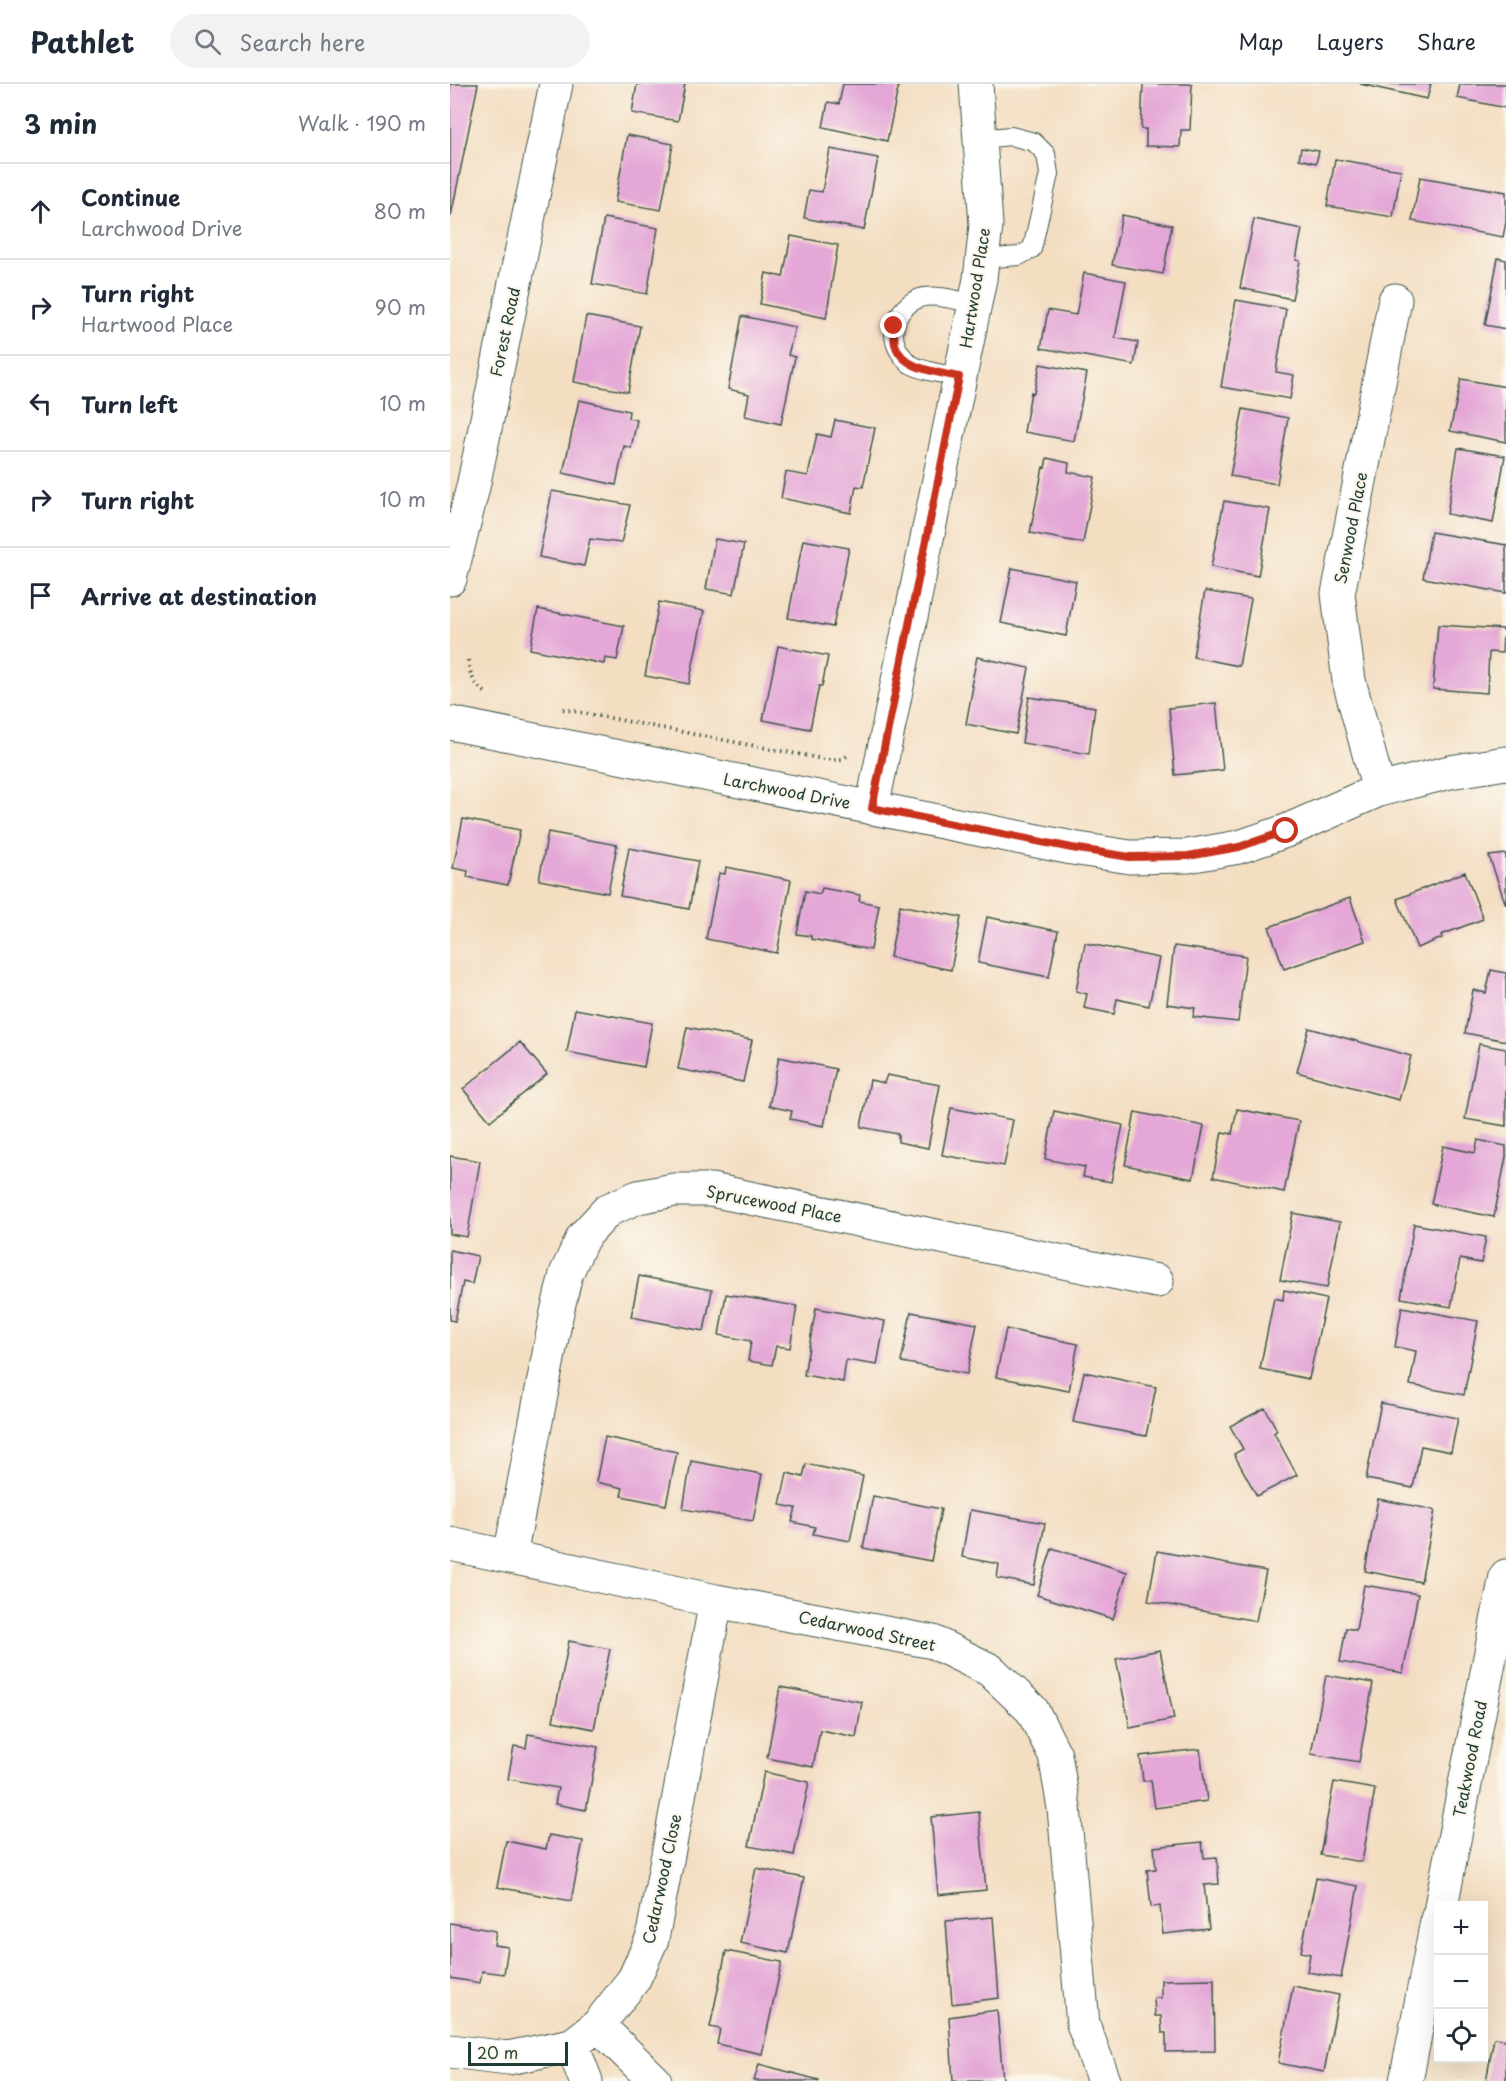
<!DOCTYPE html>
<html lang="en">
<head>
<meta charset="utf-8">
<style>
  body { margin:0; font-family:"Playpen Sans",sans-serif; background:#f2f2f3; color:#1f2937 }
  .controls { position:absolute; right:18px; bottom:18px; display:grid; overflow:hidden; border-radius:0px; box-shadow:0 6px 24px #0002 }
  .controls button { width:54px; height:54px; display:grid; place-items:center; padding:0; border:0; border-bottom:2px solid #e0e1e3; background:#fff; color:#1f2937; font:30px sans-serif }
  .scale { position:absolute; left:18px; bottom:15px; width:100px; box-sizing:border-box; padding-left:6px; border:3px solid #1f3d34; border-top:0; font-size:16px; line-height:21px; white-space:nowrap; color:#1f3d34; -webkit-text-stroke:4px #fbf7ec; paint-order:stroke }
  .stop { position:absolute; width:18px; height:18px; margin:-14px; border:4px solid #c8321e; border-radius:50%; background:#fff }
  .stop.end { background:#c8321e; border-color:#fff; box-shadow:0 2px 6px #0008 }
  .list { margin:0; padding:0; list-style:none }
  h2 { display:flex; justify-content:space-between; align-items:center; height:78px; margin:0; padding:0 24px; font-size:26px }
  h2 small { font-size:20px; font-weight:400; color:#747a83 }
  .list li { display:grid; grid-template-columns:39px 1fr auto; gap:18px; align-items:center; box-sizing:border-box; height:96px; padding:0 24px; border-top:2px solid #e0e1e3 }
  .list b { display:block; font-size:22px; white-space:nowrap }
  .list p { margin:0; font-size:20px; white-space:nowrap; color:#747a83 }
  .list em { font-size:20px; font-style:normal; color:#747a83 }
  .icon { flex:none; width:33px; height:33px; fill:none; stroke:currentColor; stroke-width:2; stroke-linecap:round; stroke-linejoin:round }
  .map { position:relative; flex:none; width:1056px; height:1997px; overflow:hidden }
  header { display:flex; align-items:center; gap:36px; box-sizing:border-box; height:84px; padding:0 30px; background:#fff; border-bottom:2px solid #e0e1e3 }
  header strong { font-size:28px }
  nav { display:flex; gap:33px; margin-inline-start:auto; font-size:21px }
  .search { width:420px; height:54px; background:#f2f2f3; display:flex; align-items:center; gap:15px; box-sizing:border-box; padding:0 21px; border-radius:33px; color:#747a83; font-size:22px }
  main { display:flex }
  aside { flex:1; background:#fff }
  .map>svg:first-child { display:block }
  .building { fill:#e4a7d7 }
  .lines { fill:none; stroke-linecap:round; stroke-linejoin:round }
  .lane-casing { stroke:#3f5549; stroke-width:20 }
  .street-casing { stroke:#3f5549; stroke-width:35 }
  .path { stroke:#3f5549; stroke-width:4; stroke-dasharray:1.5 4.5; stroke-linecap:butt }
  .lane { stroke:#fff; stroke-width:18 }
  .street { stroke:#fff; stroke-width:33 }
  .route { stroke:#c8321e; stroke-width:8 }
  .labels { text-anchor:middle; stroke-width:4.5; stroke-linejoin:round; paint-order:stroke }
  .street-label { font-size:16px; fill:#1f3d34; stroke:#fbf7ec }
</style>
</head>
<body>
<header>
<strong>Pathlet</strong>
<div class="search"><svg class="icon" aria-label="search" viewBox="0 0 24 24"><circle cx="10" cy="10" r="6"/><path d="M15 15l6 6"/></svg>Search here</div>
<nav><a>Map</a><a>Layers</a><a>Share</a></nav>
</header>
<main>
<aside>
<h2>3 min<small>Walk · 190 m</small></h2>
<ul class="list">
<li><svg class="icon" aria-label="ahead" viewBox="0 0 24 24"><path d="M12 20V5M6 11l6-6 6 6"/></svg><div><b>Continue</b><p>Larchwood Drive</p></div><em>80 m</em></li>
<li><svg class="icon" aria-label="right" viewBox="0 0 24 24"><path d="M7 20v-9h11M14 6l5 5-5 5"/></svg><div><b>Turn right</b><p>Hartwood Place</p></div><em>90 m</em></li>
<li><svg class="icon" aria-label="left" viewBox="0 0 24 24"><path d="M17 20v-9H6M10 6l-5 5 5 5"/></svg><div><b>Turn left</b></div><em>10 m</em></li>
<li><svg class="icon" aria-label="right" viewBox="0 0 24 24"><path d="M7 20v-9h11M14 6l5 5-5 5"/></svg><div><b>Turn right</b></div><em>10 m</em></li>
<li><svg class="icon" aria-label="arrive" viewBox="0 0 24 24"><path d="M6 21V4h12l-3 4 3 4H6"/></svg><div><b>Arrive at destination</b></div></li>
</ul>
</aside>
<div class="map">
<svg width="1056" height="1997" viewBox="0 0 1056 1997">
  <rect width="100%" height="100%" fill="#fbf7ec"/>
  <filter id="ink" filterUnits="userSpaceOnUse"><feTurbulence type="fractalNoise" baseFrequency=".0167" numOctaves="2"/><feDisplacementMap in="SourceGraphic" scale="12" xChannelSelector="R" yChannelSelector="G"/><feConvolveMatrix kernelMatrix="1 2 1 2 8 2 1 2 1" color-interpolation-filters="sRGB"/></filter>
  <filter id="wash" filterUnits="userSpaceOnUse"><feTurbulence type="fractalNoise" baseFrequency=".008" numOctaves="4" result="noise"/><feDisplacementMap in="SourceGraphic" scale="24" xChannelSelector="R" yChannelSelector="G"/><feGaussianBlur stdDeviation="1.35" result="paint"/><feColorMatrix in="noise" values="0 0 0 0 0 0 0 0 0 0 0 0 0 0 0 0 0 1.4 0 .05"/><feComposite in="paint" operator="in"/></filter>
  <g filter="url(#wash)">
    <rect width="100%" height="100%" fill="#f3dec2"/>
    <g id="blocks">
      <!-- building -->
      <path class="building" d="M0 0H28L1 132H0Z
        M187 0H235L228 37 182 29Z
        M393 0H449L437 57 373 43 378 18 389 20Z
        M693 0H742L740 46H731L730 63 696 62V45H691Z
        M910 0H981L977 15Z
        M1010 0H1056V24L1007 14Z
        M177 51 223 60 211 126 165 118Z
        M851 64 869 67 866 79 849 75Z
        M380 65 428 74 414 146 354 134 359 106 372 108Z
        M885 75 951 86 943 133 877 122Z
        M970 93 1056 108V138L1053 153 962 137Z
        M672 131 722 141 713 190 662 181Z
        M154 134 208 144 197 210 142 200Z
        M804 135 852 145 846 176 850 177 842 215 790 204Z
        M341 152 388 161 376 234 310 220 316 189 333 193Z
        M1048 174 1056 176V245L1035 241Z
        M634 189 676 197 665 254 688 258 684 281 591 264 598 226 626 231Z
        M786 216 836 225 826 288 844 291 840 315 771 303Z
        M136 232 190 242 178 308 124 298Z
        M292 232 345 243 338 271 345 273 331 340 295 332 299 310 278 305Z
        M590 280 637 289 624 357 574 348 581 308 584 309Z
        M1011 295 1056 303V358L1000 347Z
        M129 316 179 327 178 334 187 336 181 364 174 362 166 401 113 389Z
        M793 325 838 334 827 400 780 392Z
        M385 336 425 344 413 403 406 402 401 429 331 414 336 388 358 392 367 350 381 353Z
        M1008 364 1055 372 1043 439 997 430Z
        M597 374 619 379 618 388 645 393 633 459 580 449 593 383 595 384Z
        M102 407 180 421 171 459 140 455 134 482 89 473Z
        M774 417 820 425 808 492 761 483Z
        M981 448 1056 461V509L973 494Z
        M265 455 294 460 284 510 256 505Z
        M353 456 399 464 383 543 338 534Z
        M562 484 626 497 616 552 551 539Z
        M755 507 801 515 789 582 743 573Z
        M209 518 254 527 239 600 195 592Z
        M88 525 174 542 167 576 155 574 154 580 80 565Z
        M988 541 1053 545 1052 569 1039 568 1037 609 983 605Z
        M328 562 378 572 372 602H369L360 645 313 636Z
        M527 573 579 584 566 650 516 640 523 602H521Z
        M579 613 645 623 639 670 572 659Z
        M766 619 773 686 725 691 719 624Z
        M13 735 70 746 58 801 17 793 18 787 3 784Z
        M98 748 167 761 158 809 89 796Z
        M179 764 248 777 239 825 170 812Z
        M1056 770V821L1039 772Z
        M276 783 341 796 327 869 256 855 269 789 275 790Z
        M1015 788 1033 835 991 851 992 854 967 864 947 815Z
        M372 804 410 811 409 817 429 821 421 866 361 855V852L347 850 355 807 370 810Z
        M900 814 915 857 834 885 819 843Z
        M450 821 511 833 501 886 440 873Z
        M537 833 608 847 599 893 528 879Z
        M635 859 709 874 699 922 667 915 664 930 634 924 637 910 626 907Z
        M724 862 796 872 788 938 743 933 745 924 717 920Z
        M1041 886 1056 889V957L1015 949 1023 906 1036 909Z
        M125 925 202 939 194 983 117 968Z
        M237 943 302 956 293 998 228 985Z
        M859 944 961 972 949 1016 847 988Z
        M70 958 97 990 40 1037 13 1005Z
        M1029 960 1056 965V1042L1015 1035Z
        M329 973 386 985 374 1042 340 1035 342 1027 319 1022Z
        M437 991 490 1001 478 1064 448 1058V1050L411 1043 420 996 434 999Z
        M501 1024 563 1036 554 1082 492 1071Z
        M787 1025 849 1037 834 1108 763 1093 772 1048 782 1050Z
        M604 1027 673 1041 661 1098 633 1093 635 1083 595 1075Z
        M685 1028 754 1042 743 1095 675 1081Z
        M1028 1056 1056 1062V1073L1044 1133 981 1120 993 1062 1025 1069Z
        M0 1072 30 1077 17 1153 0 1150Z
        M843 1129 890 1138 877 1204 830 1196Z
        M964 1140 1036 1153 1031 1179 1010 1175 1001 1223 951 1214Z
        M0 1166 28 1172 22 1200 13 1198 5 1237 0 1236Z
        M189 1192 262 1206 254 1247 181 1233Z
        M834 1206 876 1215 859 1295 810 1285 824 1214 833 1216Z
        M276 1210 347 1222 340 1264 326 1262 322 1281 298 1277 301 1257 269 1251Z
        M952 1223 1028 1237 1014 1311 960 1301 966 1267 945 1263Z
        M366 1224 435 1237 427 1281 396 1276 393 1298 354 1291Z
        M461 1228 527 1240 517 1290 451 1278Z
        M556 1245 628 1260 619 1307 546 1293Z
        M634 1288 706 1303 696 1352 623 1338Z
        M931 1319 1008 1334 1001 1368 971 1362 963 1404 916 1395Z
        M815 1324 827 1346 824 1349 847 1391 807 1412 784 1370 793 1365 780 1342Z
        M155 1353 227 1368 216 1421 171 1412 173 1404 146 1398Z
        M241 1377 312 1390 303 1437 233 1425Z
        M356 1380 413 1392 400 1457 363 1450 365 1443 342 1438 346 1424 330 1421 337 1389 353 1393Z
        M423 1412 491 1425 481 1477 413 1464Z
        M928 1415 985 1426 971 1498 915 1487Z
        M520 1426 595 1439 584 1501 547 1494 549 1480 512 1473Z
        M602 1464 677 1488 663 1535 587 1511Z
        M707 1467 816 1487 806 1537 698 1517Z
        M914 1501 968 1510 953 1589 890 1578 896 1544 906 1546Z
        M119 1557 160 1565 144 1645 103 1637Z
        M710 1566 724 1635 680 1644 666 1575Z
        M876 1591 923 1599 909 1678 861 1670Z
        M330 1603 412 1618 406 1653 370 1646 363 1683 317 1674Z
        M78 1650 148 1663 136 1726 105 1720 108 1704 58 1695 64 1662 76 1664Z
        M750 1665 757 1717 705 1724 701 1696 693 1697 690 1672Z
        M314 1688 359 1698 344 1771 299 1762Z
        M884 1698 925 1705 912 1778 870 1771Z
        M529 1728 536 1806 488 1811 481 1733Z
        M99 1751 133 1757 121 1817 47 1803 56 1757 96 1765Z
        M752 1758 754 1774 767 1773 769 1800 754 1801 759 1845 713 1850 710 1822 701 1823 697 1786 706 1785 704 1763Z
        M306 1784 354 1794 338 1869 290 1859Z
        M866 1794 908 1802 891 1894 857 1888 860 1870 851 1868Z
        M543 1833 549 1914 502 1920 496 1837Z
        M0 1839 46 1847 44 1861 58 1863 54 1890 32 1887 30 1899 0 1894Z
        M276 1867 332 1878 312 1970 267 1960 270 1945 260 1943Z
        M764 1895 765 1967 716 1968V1949H712L711 1932H705L704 1914H711V1896Z
        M843 1902 889 1911 874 1988 828 1979Z
        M547 1926 553 1997H503L499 1933Z
        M1044 1954 1056 1956V1997H1036Z
        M309 1980 369 1996V1997H304Z"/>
    </g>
  </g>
  <g filter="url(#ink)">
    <use href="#blocks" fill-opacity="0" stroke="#3f5549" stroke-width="1.5"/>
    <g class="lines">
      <!-- lane casing -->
      <g class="lane-casing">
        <path id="lane" d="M530 55 561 52 584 58 596 70 599 90 582 165 569 172 532 175
          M509 293C493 290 475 288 460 280 456 278 454 273 451 270 436 250 447 222 470 214 483 209 511 217 525 220"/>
      </g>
      <!-- street casing -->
      <g class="street-casing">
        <path id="street" d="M0 495 23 403 106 0
          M0 639 622 764 680 773 738 772 789 763 836 747 929 706 1000 688 1056 679
          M929 706 899 597 888 510 945 216
          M422 724 530 195 536 141 526 0
          M0 1460 266 1517 483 1558 540 1586 582 1626 605 1671 614 1724 633 1940 654 1997
          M60 1472 107 1228 116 1190 133 1153 158 1126 188 1113 224 1106H261L707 1197
          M991 1822 1056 1492
          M148 1941 205 1997
          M122 1961 136 1997
          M0 1967 58 1974 122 1961 148 1941 184 1895 202 1855 266 1517
          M956 1997 988 1832"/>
      </g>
      <!-- path -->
      <path class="path" d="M18 576C20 591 24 602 38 610
        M113 625 378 676 392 675 397 672"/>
      <!-- lane -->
      <use href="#lane" class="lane"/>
      <!-- street -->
      <use href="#street" class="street"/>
    </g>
  </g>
  <g class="lines" filter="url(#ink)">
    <!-- route -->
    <path class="route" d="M444 242C444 247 444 255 445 260 452 286 488 288 509 293L422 724 622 764 680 773 738 772 789 763 836 747"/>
  </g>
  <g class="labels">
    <!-- street labels -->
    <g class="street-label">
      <text transform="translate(525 204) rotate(-81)" y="6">Hartwood Place</text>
      <text transform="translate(55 248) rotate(-78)" y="6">Forest Road</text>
      <text transform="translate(901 444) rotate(-79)" y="6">Senwood Place</text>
      <text transform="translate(337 707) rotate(11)" y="6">Larchwood Drive</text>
      <text transform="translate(324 1120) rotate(11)" y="6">Sprucewood Place</text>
      <text transform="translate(417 1547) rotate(12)" y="6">Cedarwood Street</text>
      <text transform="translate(1020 1675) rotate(-79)" y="6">Teakwood Road</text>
      <text transform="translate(212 1795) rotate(-78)" y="6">Cedarwood Close</text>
    </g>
  </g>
</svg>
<div class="controls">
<button>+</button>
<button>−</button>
<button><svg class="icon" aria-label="locate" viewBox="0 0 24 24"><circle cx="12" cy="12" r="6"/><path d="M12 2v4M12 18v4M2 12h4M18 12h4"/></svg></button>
</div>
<div class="scale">20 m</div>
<div class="stop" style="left:836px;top:747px"></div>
<div class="stop end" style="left:444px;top:242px"></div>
</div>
</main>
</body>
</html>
